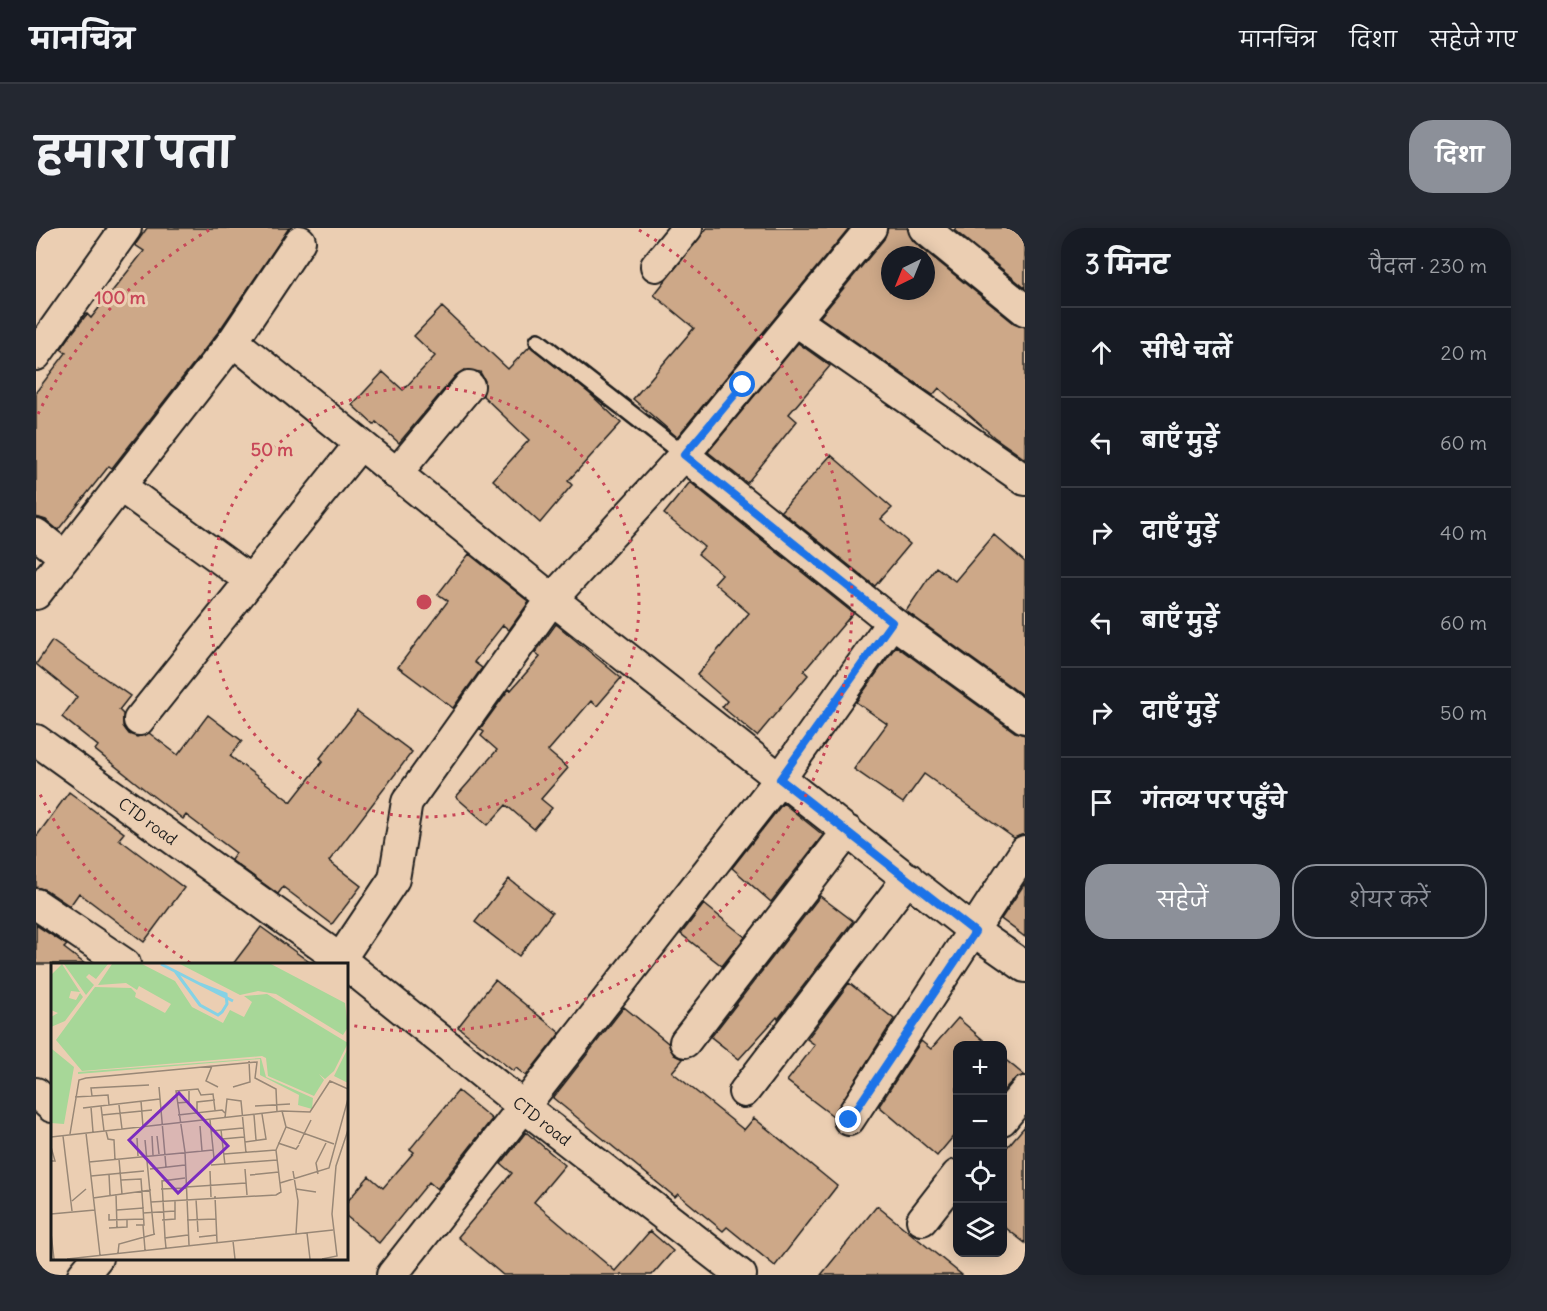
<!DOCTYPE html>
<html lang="hi">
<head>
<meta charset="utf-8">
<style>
  body { margin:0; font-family:Delius,"Playpen Sans Deva",sans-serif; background:#242831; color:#f1f3f6 }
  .controls { position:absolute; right:18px; bottom:18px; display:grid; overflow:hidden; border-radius:12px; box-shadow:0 3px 15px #0003 }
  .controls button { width:54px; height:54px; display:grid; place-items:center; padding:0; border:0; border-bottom:2px solid #363941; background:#171b24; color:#f1f3f6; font:30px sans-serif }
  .compass { position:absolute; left:845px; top:18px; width:54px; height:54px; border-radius:50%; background:#171b24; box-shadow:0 3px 15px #0003; rotate:223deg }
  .stop { position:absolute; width:18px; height:18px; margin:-14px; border:4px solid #1a73e8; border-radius:50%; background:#fff }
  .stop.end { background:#1a73e8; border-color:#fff; box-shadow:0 2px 6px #0008 }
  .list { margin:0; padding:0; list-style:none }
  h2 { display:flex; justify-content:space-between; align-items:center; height:78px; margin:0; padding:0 24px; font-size:26px }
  h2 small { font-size:20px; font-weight:400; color:#9ea1a6 }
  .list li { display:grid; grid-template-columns:39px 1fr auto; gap:18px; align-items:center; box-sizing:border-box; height:90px; padding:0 24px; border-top:2px solid #363941 }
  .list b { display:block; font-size:22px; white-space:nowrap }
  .list em { font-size:20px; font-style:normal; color:#9ea1a6 }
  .actions { display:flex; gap:12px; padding:18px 24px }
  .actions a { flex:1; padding:14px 0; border:2px solid #8c9099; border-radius:24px; text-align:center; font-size:21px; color:#8c9099 }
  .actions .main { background:#8c9099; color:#fff }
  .icon { flex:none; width:33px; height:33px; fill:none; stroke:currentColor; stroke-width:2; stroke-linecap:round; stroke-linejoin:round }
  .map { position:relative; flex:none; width:989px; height:1047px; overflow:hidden; border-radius:24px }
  header { display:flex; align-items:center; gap:36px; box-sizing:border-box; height:84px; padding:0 30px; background:#171b24; border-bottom:2px solid #363941 }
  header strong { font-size:28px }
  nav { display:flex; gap:33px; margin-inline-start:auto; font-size:21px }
  .intro { display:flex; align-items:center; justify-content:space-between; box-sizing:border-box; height:144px; padding:0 36px }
  h1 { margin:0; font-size:42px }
  .button { padding:15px 27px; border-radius:24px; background:#8c9099; color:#fff; font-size:21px; font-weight:700 }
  main { display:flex; gap:36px; padding:0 36px }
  aside { flex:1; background:#171b24; border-radius:24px; box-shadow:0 3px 15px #0003 }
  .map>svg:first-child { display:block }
  .building { fill:#cda888; stroke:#1c1c1c; stroke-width:1.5; fill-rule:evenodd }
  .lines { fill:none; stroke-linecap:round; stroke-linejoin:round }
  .lane-casing { stroke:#1c1c1c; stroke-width:20 }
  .street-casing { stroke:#1c1c1c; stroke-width:34 }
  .lane { stroke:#ebceb2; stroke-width:15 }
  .street { stroke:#ebceb2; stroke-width:30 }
  .route { stroke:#1a73e8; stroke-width:8 }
  .ring { fill:none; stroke:#c84758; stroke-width:3; stroke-dasharray:3 6 }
  .labels { text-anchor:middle; stroke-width:6; stroke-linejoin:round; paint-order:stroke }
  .street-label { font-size:16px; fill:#1c1c1c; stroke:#ebceb2 }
  .inset-river { fill:none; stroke:#85d2e5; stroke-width:3 }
  .inset-road { fill:none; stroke:#988776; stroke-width:1.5 }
  .view { fill:#7b2cbf; fill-opacity:0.15; stroke:#7b2cbf; stroke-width:3 }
  .inset-edge { fill:none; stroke:#1c1c1c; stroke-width:3 }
  .centre { fill:#c84758; stroke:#ebceb2; stroke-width:3 }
  .ring-label { font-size:18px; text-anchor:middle; font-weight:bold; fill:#c84758; stroke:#ebceb2; stroke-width:6; stroke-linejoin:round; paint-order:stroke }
</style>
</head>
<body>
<header>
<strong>मानचित्र</strong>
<nav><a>मानचित्र</a><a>दिशा</a><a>सहेजे गए</a></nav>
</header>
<div class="intro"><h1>हमारा पता</h1><a class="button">दिशा</a></div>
<main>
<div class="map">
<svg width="989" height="1047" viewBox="0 0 989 1047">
  <rect width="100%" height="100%" fill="#ebceb2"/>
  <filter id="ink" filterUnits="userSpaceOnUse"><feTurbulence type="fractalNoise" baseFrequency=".0167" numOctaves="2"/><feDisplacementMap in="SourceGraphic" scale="12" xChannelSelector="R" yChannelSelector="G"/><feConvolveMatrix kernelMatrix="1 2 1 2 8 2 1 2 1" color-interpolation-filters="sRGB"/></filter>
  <g filter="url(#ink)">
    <!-- building -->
    <path class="building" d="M111 0H253L183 103 76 240 73 238 22 302 10 292 0 289V164L30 125 25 121 37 104 51 86 55 90 108 23 99 17Z
      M671 0H813L641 209 597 171 658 100 618 67Z
      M852 0H871L877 13 978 95 989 99V231L958 209 903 160 897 167 784 89 848 11ZM854 27H890V63H854Z
      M920 0H989V60L918 2Z
      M406 79 472 141 494 118 553 165 585 195 532 253 536 257 504 295 457 252 493 212 447 168 449 153 444 144 428 142 420 147 363 215 340 194 338 197 316 177 347 144 367 162 399 128 378 108Z
      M762 115 794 138 753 186 761 193 711 255 672 224Z
      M795 227 856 280 845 291 874 316 839 358 745 283Z
      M654 254 817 385 768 443 772 447 721 508 686 479 691 473 661 447 713 385 678 355 686 346 662 326 668 319 628 286Z
      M958 307 989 334V469L870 383 900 339 919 353Z
      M433 326 493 374 473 402 467 397 438 434 446 440 417 480 362 439 412 373 402 366Z
      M520 396 585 450 561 478 555 473 512 523 532 540 505 571 516 580 498 601 470 577 452 597 420 569 461 522 445 508 448 504 444 501 473 461 475 462 504 429 499 425Z
      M16 413 94 468 83 482 87 486V498L93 506 101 509 113 505 142 527 172 487 206 513 194 528 255 574 287 533 284 530 321 483 376 524 293 633 325 658 296 696 247 659 242 666 195 632 200 625 150 587 147 591 113 565 59 522 62 518 26 489 41 469 0 436Z
      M860 418 979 504 989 507V606L978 610 888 546 867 575 818 541 851 496 820 474Z
      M33 564 88 605 83 611 148 660 108 714 43 665 34 678 10 662 0 659V609Z
      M747 575 787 607 735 674 696 640Z
      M473 651 516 685 483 728 439 694Z
      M989 655V709L965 691Z
      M784 668 817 693 742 791 741 789 703 831 675 809Z
      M668 676 709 709 686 738 645 706Z
      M0 697 31 717 28 720 49 736H0Z
      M225 699 276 736H197Z
      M459 752 524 805 490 848 480 840 477 843 422 799Z
      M813 755 858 791 797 888 751 853 779 817 771 811Z
      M588 779 632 815 638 827 647 831 636 844 708 902 718 890 801 958 739 1038 691 999 687 1003 642 966 639 969 517 870Z
      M922 790 954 818H921V904L901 928 843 878 885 813 895 821Z
      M966 829 988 847 976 853 966 864Z
      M422 863 456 891 401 961 393 954 343 1015 310 988V975L333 948 347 960 378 924 374 921Z
      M989 898V1015L966 997V925Z
      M490 904 529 937 498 974 579 1043 614 1003 637 1023 616 1047H467L422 1009 476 945 465 936Z
      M841 978 926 1047H785Z"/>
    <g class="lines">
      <!-- lane casing -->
      <g class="lane-casing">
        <path id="lane" d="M502 113 648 227"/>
      </g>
      <!-- street casing -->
      <g class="street-casing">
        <path id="street" d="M888 0 989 82
          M620 38 651 0
          M759 92 989 252
          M197 113 516 371 939 704 989 739
          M0 127 90 0
          M648 227 856 394 989 490
          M360 246 433 158
          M84 258 215 353
          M0 306 29 329
          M0 366 197 113 264 13
          M103 492 324 216
          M0 512 305 732 488 879 705 1047
          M0 676 89 736
          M301 736 358 651 371 574 516 371 648 227 835 0
          M649 814 812 603
          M708 864 872 650
          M0 865 16 879
          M813 892 989 623
          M966 892 989 864
          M886 992 921 947
          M47 1047 61 1030
          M356 1047 744 551 856 394"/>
      </g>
      <!-- lane -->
      <use href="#lane" class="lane"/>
      <!-- street -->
      <use href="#street" class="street"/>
    </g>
  </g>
  <g class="lines" filter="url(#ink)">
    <!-- route -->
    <path class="route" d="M707 157 648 227 856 394 744 551 939 704 813 892"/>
  </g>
  <!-- distance rings -->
  <g class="ring">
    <circle cx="388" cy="374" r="215"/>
    <path d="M154 735A430 430 0 0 1 2 562M2 186A430 430 0 0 1 173 2M603 2A430 430 0 0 1 313 797"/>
  </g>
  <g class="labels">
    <!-- street labels -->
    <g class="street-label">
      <text transform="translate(112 593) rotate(36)" y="6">CTD road</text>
      <text transform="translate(506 893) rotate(38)" y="6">CTD road</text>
    </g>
  </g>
  <!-- overview -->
  <g transform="translate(15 735)">
    <rect width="297" height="297" fill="#ebceb2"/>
    <path d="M11 1 29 29 20 28 18 35 25 37 29 30 32 34 14 58 0 64V54L7 50 0 47V12ZM13 1H57L45 16 38 11 35 14 43 22 35 32ZM61 1H91L124 18 141 44 172 60 179 47 193 54 201 39 193 33 216 31 297 80 283 108 274 116 268 111 273 117 263 133 217 113 215 95 211 93 31 108 5 77 44 24 80 25 85 30 84 34 114 50 120 41 88 23 86 27 75 20 47 22ZM129 1H220L294 40 297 64 292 72 225 31 207 28 189 32ZM297 85V120L283 113ZM1 86 23 104 13 161 0 160ZM210 95 215 114 262 135 261 146 247 142 248 132 209 112V96L27 111V109Z" fill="#a7d798"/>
    <path class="inset-river" d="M110 1 182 38M124 8 149 42 167 52 171 49 176 41 175 31 149 21"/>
    <path class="inset-road" d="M161 103 155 118 167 124M108 124 115 204M182 124 199 119 198 98M41 133 40 125 98 122M24 134 57 132 58 142M90 138 92 164M126 140 138 139V127M68 142 71 166M50 143 53 168M204 143 239 141M40 144 42 169M32 145 109 136M231 148 235 164 283 181M146 149V139L164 137M51 152 101 147M127 152 171 147 174 150M203 152 205 177M174 155 176 136 190 138 195 190M159 157 163 195M149 163 151 188M170 167 174 202M55 168 57 176 63 177 64 197M160 168 192 165M35 170 49 292M19 171 28 117 35 115 206 99 204 115 225 126 226 149M12 173 21 248M101 173 102 192M106 173 108 191M0 174 231 148 259 149 279 118 297 126M86 175 87 193M171 176 193 174M94 177 103 271M194 179 215 176 211 151M227 180 245 186 248 182M248 181 260 157M0 184 4 198H0M173 191 225 187M68 196 71 231M38 199 162 187M160 202 226 197M99 206 134 202M194 206 196 232M159 208 160 234M242 208 247 238 245 271M58 211 59 232M267 211 265 200 275 180M199 212 228 209M40 213 93 208M70 217 90 216 92 245M229 220 278 205 297 136M135 224 195 220M110 226 135 225M245 226 265 229M65 231 66 265M164 233 166 279M42 235 100 227M145 236 147 269M21 238 35 226M100 239 225 232 230 229 225 187 235 164M66 247 92 245 93 262H85M92 250 124 248M0 251 44 247M58 251V257L93 256M111 257 124 256V237M136 257 165 256M92 262 94 287M58 265 76 264V257M0 270 3 296M256 270 259 296M148 274 166 272M114 275 111 218 134 215M182 278 184 296M138 282 134 189 125 128 147 126 150 132 162 131 164 147M115 285 114 275 137 272M67 290 68 281 104 271M16 296 282 267M271 296 286 293 281 251 285 203 297 167"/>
    <path class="view" d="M128 130 177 183 127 230 78 177Z"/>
    <rect width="297" height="297" class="inset-edge"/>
  </g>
  <circle cx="388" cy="374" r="9" class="centre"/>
  <g class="ring-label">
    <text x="84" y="76">100 m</text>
    <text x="236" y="228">50 m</text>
  </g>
</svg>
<div class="controls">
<button>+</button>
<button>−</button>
<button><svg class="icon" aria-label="locate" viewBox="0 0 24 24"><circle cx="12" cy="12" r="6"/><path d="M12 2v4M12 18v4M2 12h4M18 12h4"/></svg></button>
<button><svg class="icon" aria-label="layers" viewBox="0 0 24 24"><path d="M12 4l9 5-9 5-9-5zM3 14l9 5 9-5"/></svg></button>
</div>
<svg class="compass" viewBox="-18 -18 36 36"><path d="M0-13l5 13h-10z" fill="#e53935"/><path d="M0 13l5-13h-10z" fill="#9ea1a6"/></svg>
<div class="stop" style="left:707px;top:157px"></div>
<div class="stop end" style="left:813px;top:892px"></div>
</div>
<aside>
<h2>3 मिनट<small>पैदल · 230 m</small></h2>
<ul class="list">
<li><svg class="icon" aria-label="ahead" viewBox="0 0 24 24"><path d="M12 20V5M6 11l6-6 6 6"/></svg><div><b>सीधे चलें</b></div><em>20 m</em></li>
<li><svg class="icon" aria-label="left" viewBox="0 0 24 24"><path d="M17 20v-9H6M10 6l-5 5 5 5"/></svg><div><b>बाएँ मुड़ें</b></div><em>60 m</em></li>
<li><svg class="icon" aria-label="right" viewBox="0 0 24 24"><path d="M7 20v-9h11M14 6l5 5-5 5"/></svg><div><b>दाएँ मुड़ें</b></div><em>40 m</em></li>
<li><svg class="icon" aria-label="left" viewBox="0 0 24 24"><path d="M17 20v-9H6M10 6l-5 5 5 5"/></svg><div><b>बाएँ मुड़ें</b></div><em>60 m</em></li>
<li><svg class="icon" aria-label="right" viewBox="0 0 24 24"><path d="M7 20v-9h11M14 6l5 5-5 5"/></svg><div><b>दाएँ मुड़ें</b></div><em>50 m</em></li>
<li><svg class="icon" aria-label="arrive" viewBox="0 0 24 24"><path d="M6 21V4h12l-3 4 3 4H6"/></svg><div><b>गंतव्य पर पहुँचे</b></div></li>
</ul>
<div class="actions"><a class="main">सहेजें</a><a>शेयर करें</a></div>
</aside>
</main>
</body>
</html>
